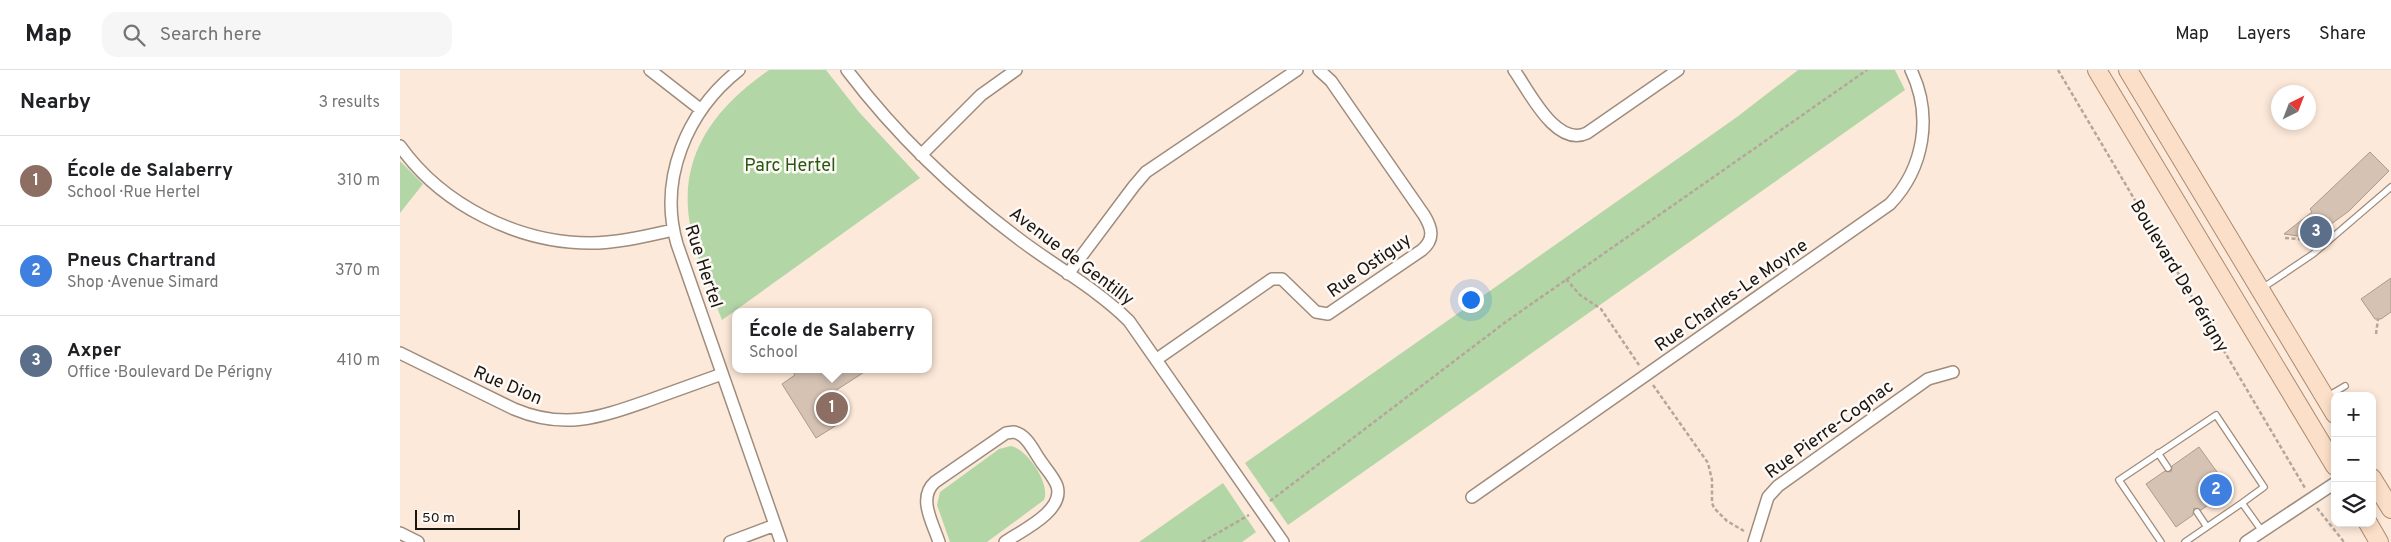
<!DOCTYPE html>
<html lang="en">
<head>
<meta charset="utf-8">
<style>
  body { margin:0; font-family:Overpass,sans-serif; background:#f6f6f6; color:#202124 }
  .controls { position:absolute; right:15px; bottom:15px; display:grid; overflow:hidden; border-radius:10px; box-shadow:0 2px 8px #0003 }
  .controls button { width:45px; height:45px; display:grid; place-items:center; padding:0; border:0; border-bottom:1px solid #e0e0e0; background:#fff; color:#202124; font:25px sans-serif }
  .compass { position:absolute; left:1871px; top:15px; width:45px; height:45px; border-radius:50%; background:#fff; box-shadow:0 2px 8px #0003; rotate:42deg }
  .scale { position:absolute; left:15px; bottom:12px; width:105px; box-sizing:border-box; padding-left:5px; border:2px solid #1a140e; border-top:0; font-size:14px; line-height:18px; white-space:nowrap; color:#1a140e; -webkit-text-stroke:4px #fdf9f6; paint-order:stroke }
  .you { position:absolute; left:1070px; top:229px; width:18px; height:18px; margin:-12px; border:4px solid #fff; border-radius:50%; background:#1a73e8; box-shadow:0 0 0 8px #1a73e833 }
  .badge { display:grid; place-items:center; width:32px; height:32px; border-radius:50%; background:#1a73e8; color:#fff; font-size:16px; font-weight:700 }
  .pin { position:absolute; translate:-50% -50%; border:2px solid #fff; box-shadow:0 1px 5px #0006 }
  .popup { position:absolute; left:332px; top:238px; width:200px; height:65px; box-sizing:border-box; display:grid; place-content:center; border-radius:10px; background:#fff; filter:drop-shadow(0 1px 4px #0005); font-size:16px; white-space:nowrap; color:#757577 }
  .popup b { font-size:19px; color:#202124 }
  .popup::after { content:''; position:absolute; left:50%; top:100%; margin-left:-10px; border:10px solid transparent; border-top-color:#fff }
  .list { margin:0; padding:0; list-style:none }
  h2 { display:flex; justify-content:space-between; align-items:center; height:65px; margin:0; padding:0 20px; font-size:21px }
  h2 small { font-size:16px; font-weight:400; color:#757577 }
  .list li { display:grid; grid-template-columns:32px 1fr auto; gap:15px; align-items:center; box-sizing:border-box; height:90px; padding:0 20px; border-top:1px solid #e0e0e0 }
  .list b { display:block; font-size:19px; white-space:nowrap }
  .list p { margin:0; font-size:16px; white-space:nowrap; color:#757577 }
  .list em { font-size:16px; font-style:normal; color:#757577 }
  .icon { flex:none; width:28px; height:28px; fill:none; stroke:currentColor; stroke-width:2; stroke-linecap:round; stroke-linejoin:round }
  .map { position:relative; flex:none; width:1991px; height:472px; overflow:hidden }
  header { display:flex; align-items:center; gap:30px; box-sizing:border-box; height:70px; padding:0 25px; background:#fff; border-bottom:1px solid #e0e0e0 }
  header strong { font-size:24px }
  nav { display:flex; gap:28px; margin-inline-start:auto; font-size:18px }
  .search { width:350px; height:45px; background:#f6f6f6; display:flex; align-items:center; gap:12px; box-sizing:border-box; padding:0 18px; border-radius:15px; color:#757577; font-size:19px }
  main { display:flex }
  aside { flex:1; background:#fff }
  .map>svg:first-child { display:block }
  .green { fill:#b3d6a7 }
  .building { fill:#d5c2b3; stroke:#ac9a8b }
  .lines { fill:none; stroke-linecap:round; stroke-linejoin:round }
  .service-casing { stroke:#9e8c7d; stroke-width:8 }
  .minor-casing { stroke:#9e8c7d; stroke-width:14 }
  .primary-casing { stroke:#ac8a70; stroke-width:20 }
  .path { stroke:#b6a69a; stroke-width:2.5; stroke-dasharray:4 2.5; stroke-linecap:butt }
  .service { stroke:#fff; stroke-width:5.5 }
  .minor { stroke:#fff; stroke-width:11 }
  .primary { stroke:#fcdfc8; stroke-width:18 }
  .labels { text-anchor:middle; stroke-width:5; stroke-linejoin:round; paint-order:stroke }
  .park-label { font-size:18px; fill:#285811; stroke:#fdf9f6 }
  .street-label { font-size:18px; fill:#1a140e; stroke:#fdf9f6 }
</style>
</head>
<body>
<header>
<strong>Map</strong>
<div class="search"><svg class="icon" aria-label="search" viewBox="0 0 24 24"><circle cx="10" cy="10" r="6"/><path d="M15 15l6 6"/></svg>Search here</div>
<nav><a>Map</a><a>Layers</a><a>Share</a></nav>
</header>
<main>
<aside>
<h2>Nearby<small>3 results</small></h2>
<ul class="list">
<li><span class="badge" style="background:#8d6e63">1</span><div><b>École de Salaberry</b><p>School · Rue Hertel</p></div><em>310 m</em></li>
<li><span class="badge" style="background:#3f7fe0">2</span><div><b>Pneus Chartrand</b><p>Shop · Avenue Simard</p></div><em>370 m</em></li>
<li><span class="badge" style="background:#5c6f8a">3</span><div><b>Axper</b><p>Office · Boulevard De Périgny</p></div><em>410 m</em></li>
</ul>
</aside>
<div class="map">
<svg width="1991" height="472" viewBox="0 0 1991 472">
  <rect width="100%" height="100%" fill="#fde9d9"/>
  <!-- green -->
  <path class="green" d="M369 0H426L459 42 520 108 322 250C311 221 297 191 291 160 276 88 313 39 369 0Z
    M1398 0H1495L1505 20 888 455 845 393 1337 47Z
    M0 91 23 114 0 143Z
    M611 376C627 379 651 414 644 430L587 472H550L537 435 540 422 599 379Z
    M823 413 856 462 842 472H739Z"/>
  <!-- building -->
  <path class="building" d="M1970 82 1989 101 1949 141 1912 168 1884 164 1912 142 1910 139Z
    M1991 208V242L1981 249H1975L1961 229Z
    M391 299H469L424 328 440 353 416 368 382 314 395 305Z
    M1799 377 1830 420 1801 440 1794 438 1793 445 1776 457 1746 414 1765 401 1771 402 1772 396Z"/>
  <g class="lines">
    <!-- service casing -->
    <g class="service-casing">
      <path id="service" d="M1861 219 1913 184 1991 117
        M1928 326 1945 316
        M1758 383 1768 398
        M1797 442 1807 457
        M1761 472 1719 410 1816 345 1864 417 1842 433
        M1785 472 1842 433 1862 461"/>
    </g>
    <!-- minor casing -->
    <g class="minor-casing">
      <path id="minor" d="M250 0 300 39
        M339 0C287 41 258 109 277 174L381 472
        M447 0C497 66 557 123 623 172 658 198 698 220 729 251L883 472
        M1114 0C1129 21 1156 78 1187 63L1278 0
        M0 76C42 135 118 173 190 173 218 173 246 166 273 160
        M521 85 581 25 616 0
        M668 204 734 116 746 102 897 0
        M0 283 114 339C164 360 198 348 247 331 272 322 297 313 322 304
        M757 289 872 209H882L916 242 928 244 1022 180C1035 169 1032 158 1024 145L931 11 919 0
        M1072 427 1490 134C1524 98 1533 46 1511 0
        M0 463 18 472
        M330 472 375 455
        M539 472C533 453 517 428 535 412L606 363 614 362C627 365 633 380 640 390 645 398 654 407 657 416 665 441 621 461 605 472
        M1354 472 1368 427 1378 416 1528 309 1553 302
        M1846 472 1935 413"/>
    </g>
    <!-- primary casing -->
    <g class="primary-casing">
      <path id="primary" d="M1697 0 1935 396
        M1728 0 1935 344
        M1972 408 1991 439
        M1968 453 1979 472"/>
    </g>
    <!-- path -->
    <path class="path" d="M1658 0 1905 418
      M1885 168 1913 170
      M1166 209 1180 225 1201 239 1239 295
      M1976 264 1978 249
      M1253 315 1308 393 1312 410V433L1314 438 1327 451 1344 461
      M1821 426 1825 433
      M870 431 1107 251 1467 0
      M1917 438 1944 472
      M802 472 849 445"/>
    <!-- service -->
    <use href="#service" class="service"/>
    <!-- minor -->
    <use href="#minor" class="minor"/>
    <!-- primary -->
    <use href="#primary" class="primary"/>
  </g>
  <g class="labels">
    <!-- park labels -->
    <g class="park-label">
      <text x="390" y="101">Parc Hertel</text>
    </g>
    <!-- street labels -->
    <g class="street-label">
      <text transform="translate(672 186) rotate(37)" y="6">Avenue de Gentilly</text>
      <text transform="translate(969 195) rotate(-35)" y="6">Rue Ostiguy</text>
      <text transform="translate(304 196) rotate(72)" y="6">Rue Hertel</text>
      <text transform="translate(1780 206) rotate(59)" y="6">Boulevard De Périgny</text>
      <text transform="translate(1331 225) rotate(-35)" y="6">Rue Charles-Le Moyne</text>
      <text transform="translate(108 315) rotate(23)" y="6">Rue Dion</text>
      <text transform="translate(1429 359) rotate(-36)" y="6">Rue Pierre-Cognac</text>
    </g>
  </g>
</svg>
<div class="controls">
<button>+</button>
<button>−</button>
<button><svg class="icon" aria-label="layers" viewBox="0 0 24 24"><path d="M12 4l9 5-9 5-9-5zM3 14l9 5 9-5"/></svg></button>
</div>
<svg class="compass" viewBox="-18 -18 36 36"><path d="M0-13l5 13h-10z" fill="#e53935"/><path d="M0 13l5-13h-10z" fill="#757577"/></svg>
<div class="scale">50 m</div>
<div class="you"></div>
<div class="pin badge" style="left:432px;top:338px;background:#8d6e63">1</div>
<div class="popup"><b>École de Salaberry</b>School</div>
<div class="pin badge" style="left:1816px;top:420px;background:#3f7fe0">2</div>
<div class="pin badge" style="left:1916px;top:162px;background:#5c6f8a">3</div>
</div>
</main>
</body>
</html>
